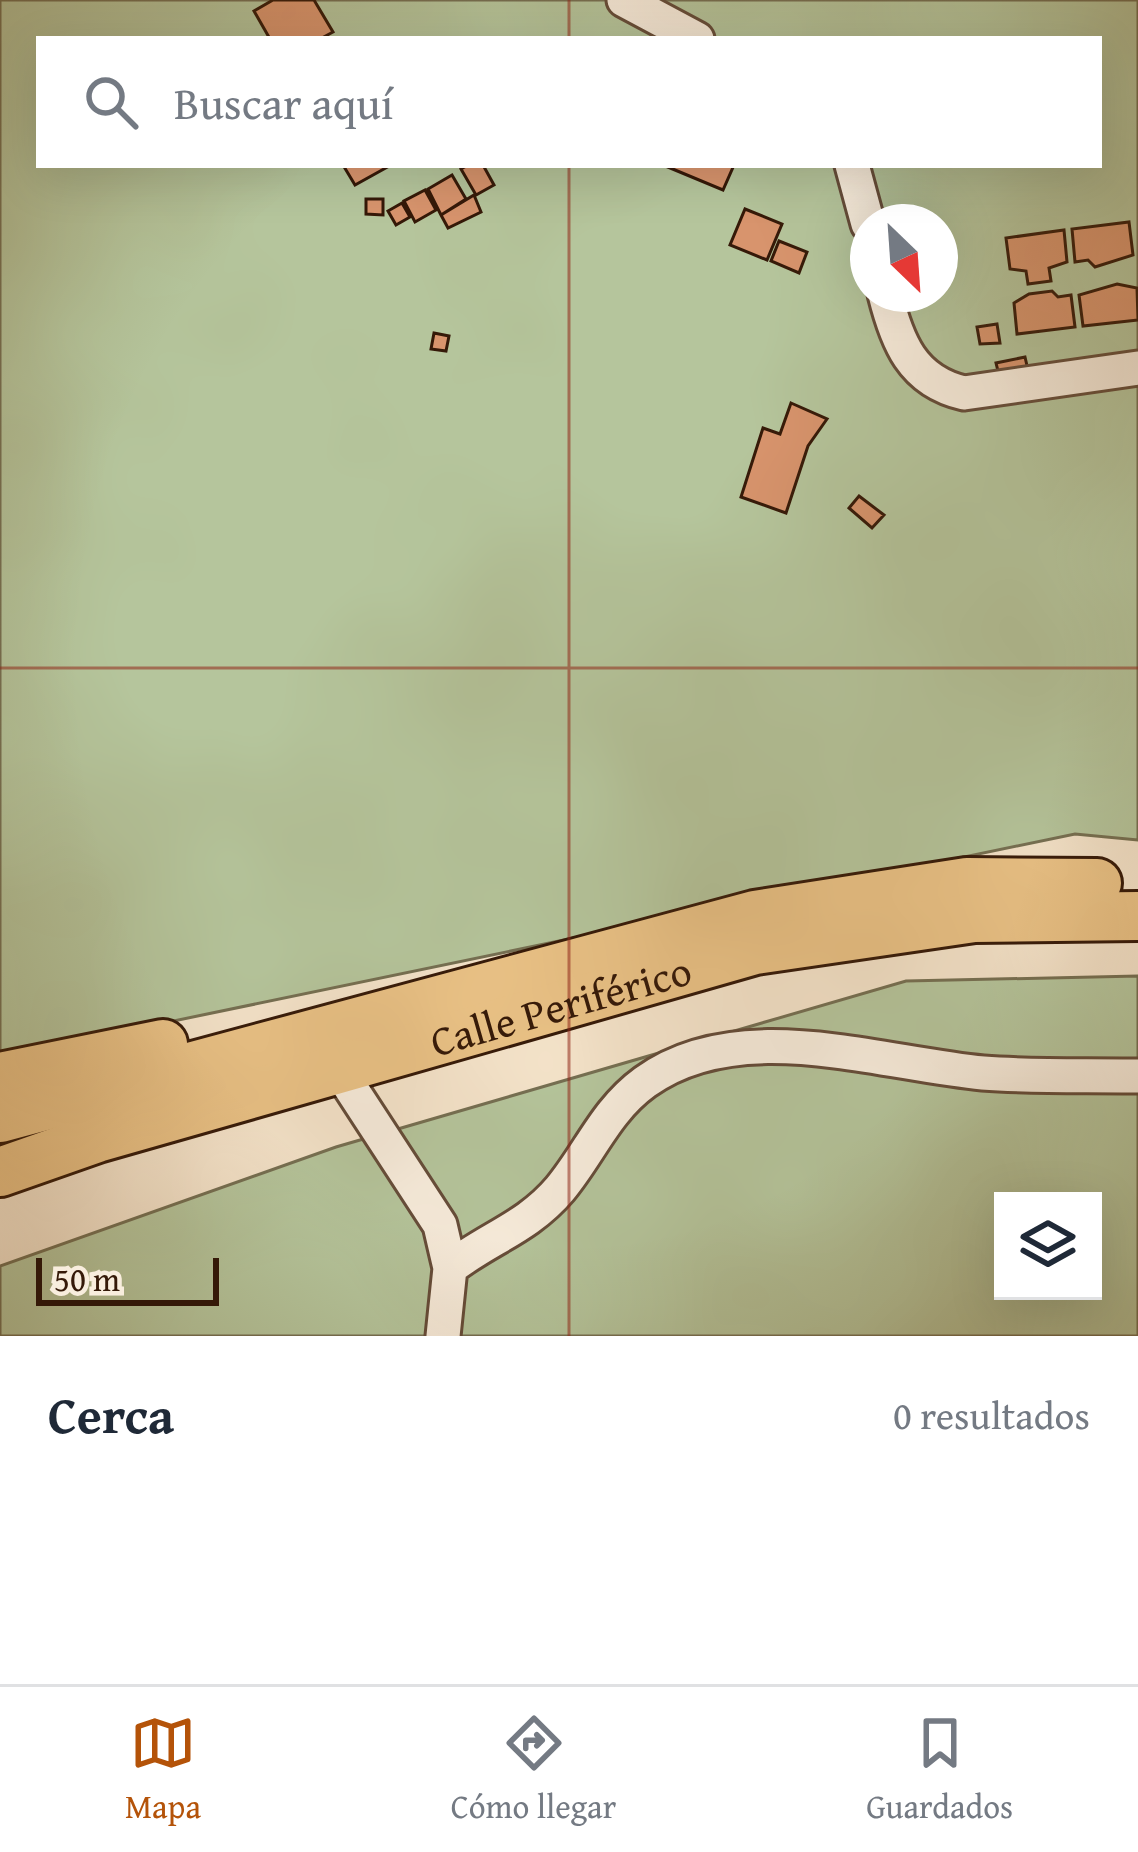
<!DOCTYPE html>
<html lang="es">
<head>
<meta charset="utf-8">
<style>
  body { margin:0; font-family:"Gentium Book Plus",serif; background:#f6f6f7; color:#1f2937 }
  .controls { position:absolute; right:36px; bottom:36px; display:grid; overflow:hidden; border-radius:0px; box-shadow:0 12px 48px #0002 }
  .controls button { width:108px; height:108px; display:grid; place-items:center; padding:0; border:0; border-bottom:3px solid #e0e1e3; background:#fff; color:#1f2937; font:60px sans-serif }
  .compass { position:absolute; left:850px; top:204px; width:108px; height:108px; border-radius:50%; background:#fff; box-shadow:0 12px 48px #0002; rotate:155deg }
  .scale { position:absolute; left:36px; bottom:30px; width:183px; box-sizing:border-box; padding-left:12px; border:6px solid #351908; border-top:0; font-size:33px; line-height:42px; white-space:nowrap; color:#351908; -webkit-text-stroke:9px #f8eddd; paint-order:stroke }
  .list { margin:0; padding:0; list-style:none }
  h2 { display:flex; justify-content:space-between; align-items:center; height:156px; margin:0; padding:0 48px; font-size:51px }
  h2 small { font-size:39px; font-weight:400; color:#747a83 }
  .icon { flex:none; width:66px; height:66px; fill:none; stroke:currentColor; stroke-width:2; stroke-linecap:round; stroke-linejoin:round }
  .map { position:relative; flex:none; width:1138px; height:1336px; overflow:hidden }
  .search { position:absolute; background:#fff; box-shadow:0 12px 48px #0002; left:36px; right:36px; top:36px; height:132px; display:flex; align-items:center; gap:30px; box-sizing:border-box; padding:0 42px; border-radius:0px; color:#747a83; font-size:45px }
  .sheet { height:348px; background:#fff }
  nav { display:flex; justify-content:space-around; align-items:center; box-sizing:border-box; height:168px; border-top:3px solid #e0e1e3; background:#fff; font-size:33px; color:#747a83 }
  nav a { display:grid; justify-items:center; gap:6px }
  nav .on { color:#b45309 }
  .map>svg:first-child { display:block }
  .green { fill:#b5c59c; stroke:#756f52; stroke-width:3; fill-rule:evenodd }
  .building { fill:#d8946d; stroke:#351908; stroke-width:3 }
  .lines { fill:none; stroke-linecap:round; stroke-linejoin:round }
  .minor-casing { stroke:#654c39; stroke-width:39 }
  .highway-casing { stroke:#351908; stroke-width:54 }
  .minor { stroke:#f8eddd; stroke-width:33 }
  .highway { stroke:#eac286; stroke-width:48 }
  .grid { fill:none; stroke:#8f2418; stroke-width:3; stroke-opacity:0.55 }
  .labels { text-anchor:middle; stroke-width:12; stroke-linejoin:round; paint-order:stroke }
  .street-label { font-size:42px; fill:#351908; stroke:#f8eddd }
</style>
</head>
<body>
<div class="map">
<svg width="1138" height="1336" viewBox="0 0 1138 1336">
  <rect width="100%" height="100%" fill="#f5e4cb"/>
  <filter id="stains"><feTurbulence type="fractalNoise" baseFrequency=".00167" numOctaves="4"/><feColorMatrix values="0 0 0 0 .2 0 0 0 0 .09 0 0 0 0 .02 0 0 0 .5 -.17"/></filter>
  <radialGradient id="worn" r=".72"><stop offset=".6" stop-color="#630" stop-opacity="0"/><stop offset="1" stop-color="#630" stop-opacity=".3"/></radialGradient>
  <!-- green -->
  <path class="green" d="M0 0H1138V840L1075 834 0 1057ZM39 39H1099V165H39ZM868 222H940V294H868Z
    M1138 976V1336H0V1266L336 1147 906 981ZM1003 1201H1093V1291H1003Z"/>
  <!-- building -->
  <path class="building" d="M273 0H314L333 32 320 39H270L254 11Z
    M343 165H391L355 185Z
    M468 165H483L494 185 476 195 461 169Z
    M663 165H734L723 190Z
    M452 175 466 199 441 215 428 189Z
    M425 190 436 210 415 222 404 201Z
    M474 195 481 212 448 228 441 215Z
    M366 199H383V215L366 214Z
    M402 203 410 217 396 225 388 211Z
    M745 209 782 224 767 260 730 245Z
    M1129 222 1133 255 1095 267 1088 260 1075 262 1072 229Z
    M1064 230 1067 262 1049 268 1051 281 1028 284 1026 271 1010 269 1006 238Z
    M779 241 807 252 799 273 771 261Z
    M1117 284 1137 288 1138 320 1083 326 1079 295Z
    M1052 291 1058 297 1071 295 1075 327 1017 334 1014 303 1029 294Z
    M997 324 1000 343 980 344 977 327Z
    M434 333 449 336 446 351 431 349Z
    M1025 357 1028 370 999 375 996 363Z
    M791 403 827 419 808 446 786 513 741 497 763 428 780 434Z
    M859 496 884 515 872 528 849 508Z"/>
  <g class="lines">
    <!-- minor casing -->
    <g class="minor-casing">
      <path id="minor" d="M624 0 697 39
        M852 165 868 224
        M885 294C897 342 912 381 964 393L1138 368
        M339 1070 440 1225 450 1268 443 1336
        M450 1268C488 1238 527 1228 560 1189 590 1153 605 1111 645 1082 739 1014 877 1063 983 1073 1034 1077 1087 1075 1138 1076"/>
    </g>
    <!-- highway casing -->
    <g class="highway-casing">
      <g id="highway">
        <path d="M0 1077 163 1044"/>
        <path d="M0 1118 755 915 967 882 1097 883"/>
        <path id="s1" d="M0 1172 97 1138 755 950 974 918 1138 916"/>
      </g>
    </g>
    <!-- minor -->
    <use href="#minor" class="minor"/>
    <!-- highway -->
    <use href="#highway" class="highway"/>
  </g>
  <!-- grid -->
  <path class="grid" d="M569 0V39M569 165V1336M0 668H1138"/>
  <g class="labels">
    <!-- street labels -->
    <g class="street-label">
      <text dy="15" stroke="none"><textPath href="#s1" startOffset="585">Calle Periférico</textPath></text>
    </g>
  </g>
  <rect width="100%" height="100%" filter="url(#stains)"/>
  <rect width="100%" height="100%" fill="url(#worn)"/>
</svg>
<div class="controls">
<button><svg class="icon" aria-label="layers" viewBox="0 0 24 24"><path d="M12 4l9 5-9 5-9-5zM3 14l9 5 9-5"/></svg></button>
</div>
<svg class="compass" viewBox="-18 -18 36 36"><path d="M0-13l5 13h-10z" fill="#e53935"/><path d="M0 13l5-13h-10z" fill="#747a83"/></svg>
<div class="scale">50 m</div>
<div class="search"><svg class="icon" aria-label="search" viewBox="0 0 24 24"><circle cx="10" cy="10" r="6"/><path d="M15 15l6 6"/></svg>Buscar aquí</div>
</div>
<section class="sheet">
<h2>Cerca<small>0 resultados</small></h2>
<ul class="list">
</ul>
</section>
<nav>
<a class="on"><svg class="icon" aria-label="map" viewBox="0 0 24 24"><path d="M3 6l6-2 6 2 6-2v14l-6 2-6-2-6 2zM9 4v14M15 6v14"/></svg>Mapa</a>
<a><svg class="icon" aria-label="directions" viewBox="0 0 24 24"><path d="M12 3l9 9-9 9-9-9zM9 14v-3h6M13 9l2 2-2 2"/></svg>Cómo llegar</a>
<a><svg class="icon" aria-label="saved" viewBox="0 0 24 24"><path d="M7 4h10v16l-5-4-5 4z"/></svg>Guardados</a>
</nav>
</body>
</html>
